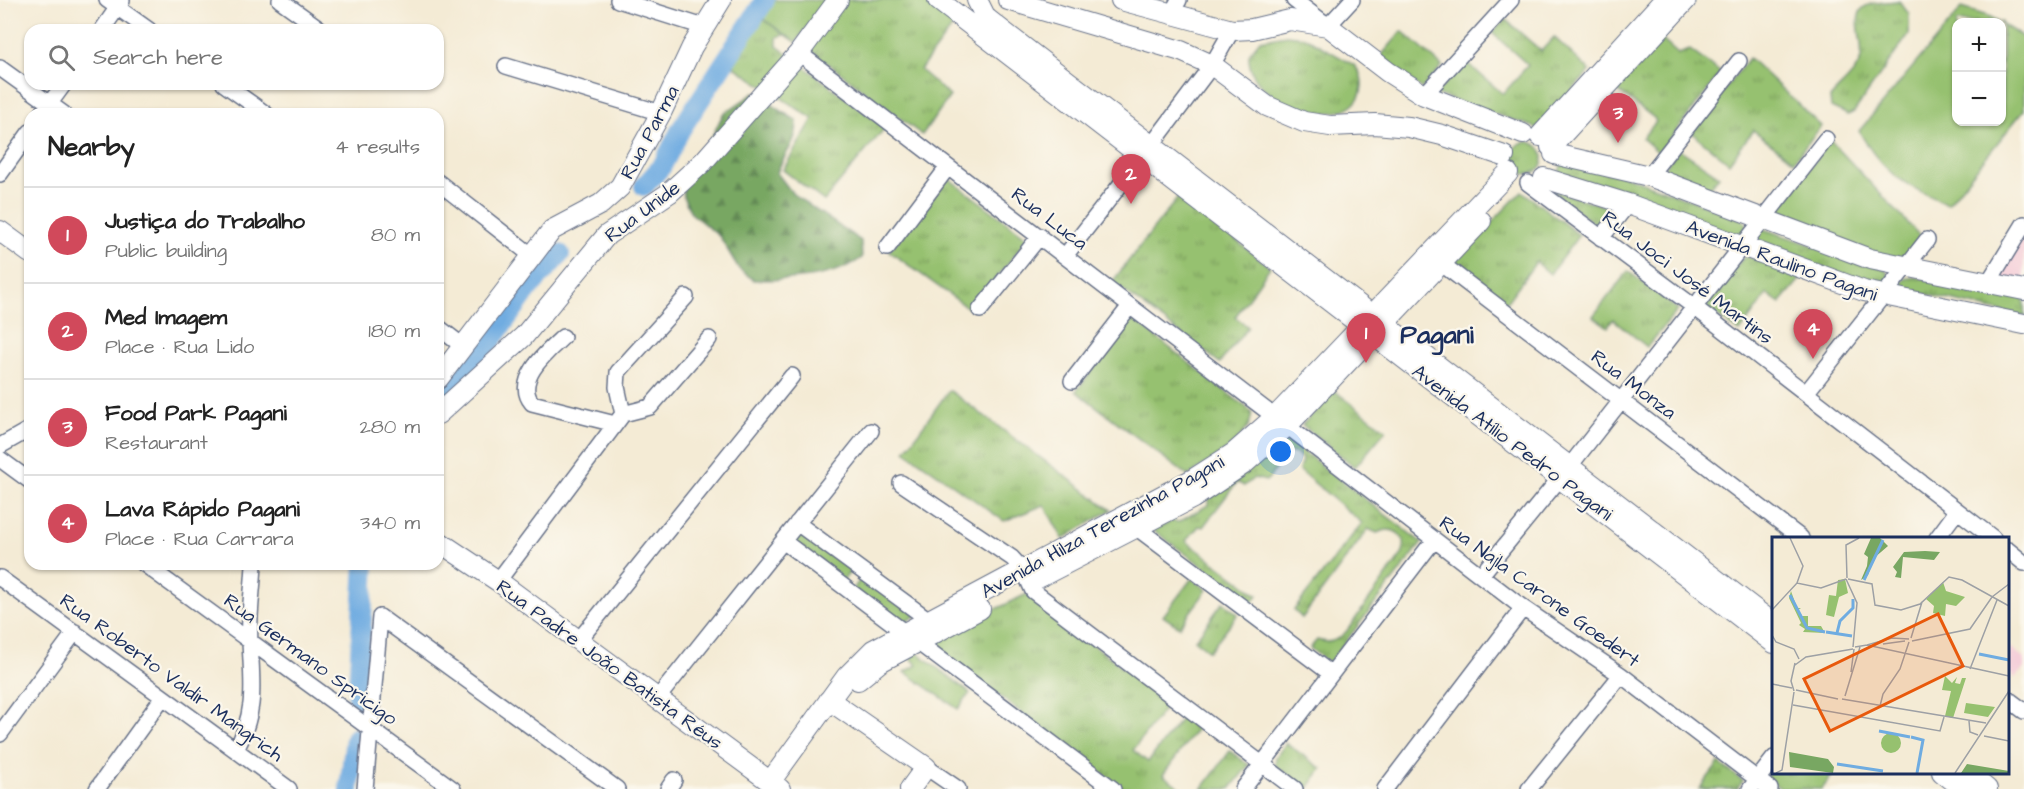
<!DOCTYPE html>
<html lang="en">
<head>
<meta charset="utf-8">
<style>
  body { margin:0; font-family:"Architects Daughter",sans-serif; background:#f6f6f6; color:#222 }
  .controls { position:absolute; right:18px; top:18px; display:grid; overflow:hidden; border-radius:12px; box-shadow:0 2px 4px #0004 }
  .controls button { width:54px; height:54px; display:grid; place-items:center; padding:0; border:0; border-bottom:2px solid #e0e0e0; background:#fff; color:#222; font:30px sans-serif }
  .you { position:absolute; left:1281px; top:452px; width:21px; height:21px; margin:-15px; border:4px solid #fff; border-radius:50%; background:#1a73e8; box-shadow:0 0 0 9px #1a73e833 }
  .badge { display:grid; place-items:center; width:39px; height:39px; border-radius:50%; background:#d1495b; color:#fff; font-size:20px; font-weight:700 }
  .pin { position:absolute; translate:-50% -50px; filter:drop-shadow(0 2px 3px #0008) }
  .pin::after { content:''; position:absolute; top:32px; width:21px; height:18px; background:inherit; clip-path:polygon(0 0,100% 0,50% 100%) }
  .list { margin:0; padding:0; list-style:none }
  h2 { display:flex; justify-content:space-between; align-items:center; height:78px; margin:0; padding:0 24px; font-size:26px }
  h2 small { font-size:20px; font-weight:400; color:#767676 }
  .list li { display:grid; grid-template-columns:39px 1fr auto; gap:18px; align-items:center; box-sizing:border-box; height:96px; padding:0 24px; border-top:2px solid #e0e0e0 }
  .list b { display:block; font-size:22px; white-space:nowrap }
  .list p { margin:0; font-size:20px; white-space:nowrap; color:#767676 }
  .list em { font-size:20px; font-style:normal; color:#767676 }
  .icon { flex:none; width:33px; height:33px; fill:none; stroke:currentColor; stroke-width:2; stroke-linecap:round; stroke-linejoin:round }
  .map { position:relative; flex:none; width:2024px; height:789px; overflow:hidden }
  .search { position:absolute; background:#fff; box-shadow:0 2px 4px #0004; left:24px; top:24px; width:420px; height:66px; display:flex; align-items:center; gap:15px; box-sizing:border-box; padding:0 21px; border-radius:18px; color:#767676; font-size:22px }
  .panel { position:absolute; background:#fff; box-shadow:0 2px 4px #0004; left:24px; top:108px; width:420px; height:462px; border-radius:18px }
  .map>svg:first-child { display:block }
  .built { fill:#f5cfd9 }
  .grass { fill:url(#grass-tufts); stroke:#587866; stroke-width:1.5 }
  .forest { fill:url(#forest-firs); stroke:#4a6b60; stroke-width:1.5 }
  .park { fill:#96c16f; stroke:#587866; stroke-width:1.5; fill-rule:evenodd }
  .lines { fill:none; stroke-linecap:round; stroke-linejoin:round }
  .river { stroke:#6face1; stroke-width:20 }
  .minor-casing { stroke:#677188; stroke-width:18 }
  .major-casing { stroke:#677188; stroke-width:22 }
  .minor { stroke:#fff; stroke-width:15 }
  .major { stroke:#fff; stroke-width:20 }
  .labels { text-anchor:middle; stroke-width:4.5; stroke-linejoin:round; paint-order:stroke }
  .street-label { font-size:20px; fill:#1b2f5e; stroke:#fbf7ec }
  .district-label { font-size:26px; font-weight:bold; fill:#1b2f5e; stroke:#fbf7ec }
  .inset-river { fill:none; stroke:#6face1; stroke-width:3 }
  .inset-road { fill:none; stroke:#9da0a5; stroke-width:1.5 }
  .view { fill:#e8590c; fill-opacity:0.15; stroke:#e8590c; stroke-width:3 }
  .inset-edge { fill:none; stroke:#1b2f5e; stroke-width:3 }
</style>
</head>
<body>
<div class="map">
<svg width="2024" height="789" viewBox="0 0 2024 789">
  <defs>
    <pattern id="grass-tufts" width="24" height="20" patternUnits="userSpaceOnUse" patternTransform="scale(1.5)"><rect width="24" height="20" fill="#96c16f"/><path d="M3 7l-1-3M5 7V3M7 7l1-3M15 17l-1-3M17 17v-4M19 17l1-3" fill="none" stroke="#7a9d5e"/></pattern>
    <pattern id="forest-firs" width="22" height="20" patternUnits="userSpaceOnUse" patternTransform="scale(1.5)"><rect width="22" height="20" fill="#78a762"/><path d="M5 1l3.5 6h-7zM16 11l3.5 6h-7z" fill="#628854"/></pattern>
  </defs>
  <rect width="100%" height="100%" fill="#fbf7ec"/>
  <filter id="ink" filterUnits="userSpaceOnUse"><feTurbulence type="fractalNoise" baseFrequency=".0167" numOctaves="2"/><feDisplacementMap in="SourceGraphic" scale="12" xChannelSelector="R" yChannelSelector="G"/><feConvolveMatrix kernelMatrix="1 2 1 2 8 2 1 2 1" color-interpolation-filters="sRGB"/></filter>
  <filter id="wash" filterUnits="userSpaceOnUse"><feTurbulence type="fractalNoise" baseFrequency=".008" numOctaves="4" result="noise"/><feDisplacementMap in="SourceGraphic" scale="24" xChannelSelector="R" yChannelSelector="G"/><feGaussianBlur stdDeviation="1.35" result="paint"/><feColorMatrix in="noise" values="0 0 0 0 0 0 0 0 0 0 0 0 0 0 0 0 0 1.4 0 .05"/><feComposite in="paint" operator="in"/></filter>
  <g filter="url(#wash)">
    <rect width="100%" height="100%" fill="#f4ebd5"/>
    <!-- built -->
    <path class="built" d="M2024 233V285L1995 280Z
      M2009 647 2024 659V668L2015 678 2008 672Z"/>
    <!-- grass -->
    <path class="grass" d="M845 0H927L956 22 920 70 950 96 922 135 808 48Z
      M1899 1 1909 14V34L1854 112 1848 115 1831 107 1830 98C1841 85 1856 75 1861 58 1865 41 1847 10 1871 4 1880 2 1890 2 1899 1Z
      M762 18 785 35 777 37V46L885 128 824 201 783 170 813 119 733 66Z
      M1505 19 1541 51 1554 37 1590 71 1537 128 1435 94 1466 62 1503 94 1528 65 1492 33Z
      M1402 31 1442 66 1422 89 1381 56Z
      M1286 35 1305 37 1354 65C1360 72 1362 76 1362 86 1358 138 1245 107 1249 54L1260 40Z
      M1660 38 1678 54 1690 50 1721 73 1659 153 1642 138 1656 122 1654 118 1614 88Z
      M1749 58 1821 126 1794 161 1753 130 1729 163 1691 132Z
      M1511 158a16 16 0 1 1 32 0a16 16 0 1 1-32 0Z
      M1679 149 1719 176 1708 189 1665 172V167Z
      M1562 163 1623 175 1742 219 1747 225 1743 235 1735 236 1558 175Z
      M948 178 1028 238 971 310 889 251Z
      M1549 189 1610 208 1601 225 1597 226Z
      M1522 191 1579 235 1550 274 1536 262 1506 303 1454 262Z
      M1179 196 1270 267 1235 317 1248 327 1220 363 1112 282Z
      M1760 228 1885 269 1889 275 1888 284 1883 288 1768 250 1754 240Z
      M1749 257 1803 276 1780 303 1767 294 1740 332 1705 307 1743 258Z
      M1628 271 1678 310 1647 347 1613 319 1608 327 1593 316Z
      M1914 277 2024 295V317L1899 288 1905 279Z
      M1133 319 1252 412C1250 441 1210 460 1188 476L1076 391Z
      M949 390 1111 510 1063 539 1044 505 1004 521 905 451Z
      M1335 391 1386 430 1355 467 1302 425Z
      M1287 439 1422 543 1329 663 1310 648 1317 640C1330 644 1336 641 1346 632L1403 553C1408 535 1393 525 1377 533L1368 529 1302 618 1294 610 1362 523 1299 470 1302 460 1298 454 1289 452C1277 457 1277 473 1266 481L1254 478 1244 486 1237 482 1203 527 1199 526 1186 541 1258 595 1252 602 1153 530 1172 521 1179 522 1208 505 1209 499Z
      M799 528 853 568 843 581 789 542Z
      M863 576 917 615 902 624 853 589Z
      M1192 578 1207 590 1179 627 1163 616Z
      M1027 594 1169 703 1133 750 1148 762 1184 715 1199 726 1163 775 1182 789H1123L953 661 940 647 943 635Z
      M1223 602 1238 614 1209 651 1195 640Z
      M1286 743 1322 769 1307 789 1275 765 1276 757Z
      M1230 751 1249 765 1230 789H1202Z
      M1719 763 1743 781 1737 789H1699Z
      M1773 768 1774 772 1834 773 1822 789H1781L1766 777Z"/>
    <!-- forest -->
    <path class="forest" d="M754 93 797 121C797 145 784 152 777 173L793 194 861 241 862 258C832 279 791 280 754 280L739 269 720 237 691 213 683 196 684 177 707 147 723 114Z"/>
    <!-- park -->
    <path class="park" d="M774 0H828L796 42 762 18Z
      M1962 8 1991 17 2024 38V110L1948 204C1905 186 1882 173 1859 131ZM1956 22H2002V122H1956Z
      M1830 140 1920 236 1900 265 1771 218Z
      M918 653 970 693 958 709 905 672 917 665 911 658Z"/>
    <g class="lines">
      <!-- river -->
      <path class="river" d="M644 186 662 166 681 129 765 0
        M438 404 488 345 530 287 560 254
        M357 707 365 564
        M349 789 355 738"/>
    </g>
  </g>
  <g filter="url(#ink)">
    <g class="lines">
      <!-- minor casing -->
      <g class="minor-casing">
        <path id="minor" d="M107 0 149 30
          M280 0 319 28
          M618 0 704 27
          M1294 0 1328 26 1352 0
          M1171 14 1179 0
          M102 30 122 1
          M799 53 1275 417
          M506 66 661 113
          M0 68 64 114
          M224 84 266 114
          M1424 95 1511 0
          M42 114 64 84
          M1151 146 1212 65 1232 30
          M0 174 30 132
          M1649 176 1739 61
          M438 182 531 255
          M1528 183 1693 306 1993 538
          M1601 238 1628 204
          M887 248 948 167
          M1065 256 1142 157
          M1442 264 1801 538
          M1988 283 2024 224
          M980 310 1040 236
          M438 327 464 347
          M563 337C548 351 513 380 532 403L615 424
          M1072 381 1130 306
          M1806 393 1927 240
          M623 414 617 387 618 372 686 297
          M1287 426 1523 608 1621 675 1770 789
          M0 446 30 429
          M0 459 30 481
          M1569 467 1826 139
          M901 483 1012 558 1024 571 1033 591 1295 789
          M1131 519 1137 528 1330 673
          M797 523 929 620
          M1937 538 1957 511
          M783 541 1113 789
          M2008 550 2024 563
          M144 564 453 789
          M1481 575 1560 478
          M0 578 289 789
          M498 581 623 414 650 407 709 339
          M380 617 617 789
          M579 640 792 376
          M657 699 871 431
          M2008 699 2024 711
          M0 734 75 632
          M236 750C257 710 252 685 250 642 248 617 253 590 254 564
          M926 767 958 789
          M97 789 163 697
          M365 789 380 617
          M668 789 674 780
          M1243 789 1434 540
          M1385 789 1523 608
          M1529 789 1621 675
          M1750 789 1774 758"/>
      </g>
      <!-- major casing -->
      <g class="major-casing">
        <path id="major" d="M938 0 1774 643
          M977 0 986 18 1009 36 1774 624
          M1008 0 1181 51 1212 65 1267 106 1304 122 1330 126 1375 124 1409 127 1442 135 1504 156
          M1121 0 1232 30 1252 29 1290 20 1328 26 1388 72 1424 95 1523 134
          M1540 136 1664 0
          M1551 147 1686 0
          M1554 154 1649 176 1870 259 2024 290
          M1544 178 1628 204 1864 291 2024 324
          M0 231 30 253
          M438 379 552 230 601 204 620 187 661 113 692 47 721 0
          M438 414 524 336 607 235 669 193 703 162 799 53 838 0
          M438 541 498 581 780 789
          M1032 581 1193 498 1244 464 1287 426 1481 221
          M858 680 880 662 980 609
          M829 700 926 767 910 789
          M1942 772 1964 789
          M1966 772 1987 789
          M770 782 847 676 873 650 1195 478 1234 453 1275 417 1508 173"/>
      </g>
      <!-- minor -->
      <use href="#minor" class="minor"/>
      <!-- major -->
      <use href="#major" class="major"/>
    </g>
  </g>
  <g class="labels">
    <!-- street labels -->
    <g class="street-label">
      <text transform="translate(649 132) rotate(-62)" y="7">Rua Parma</text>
      <text transform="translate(642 211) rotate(-37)" y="7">Rua Unide</text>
      <text transform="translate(1050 218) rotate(37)" y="7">Rua Luca</text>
      <text transform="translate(1782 260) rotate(20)" y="7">Avenida Raulino Pagani</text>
      <text transform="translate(1688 277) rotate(37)" y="7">Rua Joci José Martins</text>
      <text transform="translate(1634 384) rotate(37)" y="7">Rua Monza</text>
      <text transform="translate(1513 442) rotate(37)" y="7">Avenida Atílio Pedro Pagani</text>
      <text transform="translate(1102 526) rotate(-29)" y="7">Avenida Hilza Terezinha Pagani</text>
      <text transform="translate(1540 591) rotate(36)" y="7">Rua Najla Carone Goedert</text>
      <text transform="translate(311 659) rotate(36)" y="7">Rua Germano Spricigo</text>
      <text transform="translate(610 664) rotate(36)" y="7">Rua Padre João Batista Réus</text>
      <text transform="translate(172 677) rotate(36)" y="7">Rua Roberto Valdir Mangrich</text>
    </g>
    <!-- district labels -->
    <g class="district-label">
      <text x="1437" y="343">Pagani</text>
    </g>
  </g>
  <!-- overview -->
  <g transform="translate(1772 537)">
    <rect width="237" height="237" fill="#f4ebd5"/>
    <path d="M73 42 76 56 67 60 62 80 54 78 57 58 64 59 66 43ZM19 54 25 71H29L26 73 30 79H36V89H49L53 96 31 95 33 92 27 88 29 86 17 61ZM173 139 180 146 185 140 183 146 188 147 190 141H194L181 181 173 179 179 154 170 153ZM194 166 223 170 216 180 192 176ZM109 206a10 10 0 1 1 20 0a10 10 0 1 1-20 0Z" fill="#96c16f"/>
    <path d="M99 1H108L116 9 102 21 96 38 89 43 95 29 96 20 92 17ZM132 15 153 14 168 15 162 23 131 20 129 41 123 40 125 35 121 30ZM17 215 56 222 62 230 61 236 18 230ZM195 227 237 234V236H189Z" fill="#78a762"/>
    <path d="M171 45 174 54 193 60 184 69 174 67 173 79 161 76 162 69 154 62Z" fill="#96c16f"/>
    <path class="inset-river" d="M92 43 111 3M18 58 35 91 53 95M54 95 80 99M65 96 68 84 81 71V62M207 117 237 123M107 194 138 200M139 200 151 203 145 236M65 227 111 234"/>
    <path class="inset-road" d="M18 1 31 29 25 46M75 41 74 8 87 1M74 42 85 66 81 110M76 42 100 47 103 68 129 73 148 67 177 40 190 43 237 69M0 73 25 46 49 51 74 42M0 98 4 105 22 112 27 122M139 101 150 65M140 104 198 92 220 60 237 47M111 107 133 104M95 108 120 101 137 102M83 110 95 108 237 139M23 128 34 120 81 112M198 132 225 63M79 135 82 112M0 147 20 151M24 153 66 162M22 154 19 144 23 126M73 159 88 110M70 162 214 186M21 168 168 194 172 180M108 169 111 157 128 132 137 105M197 184 198 195 206 198M212 199 237 204M4 236 10 233 22 155M183 236 237 154"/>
    <path class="view" d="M166 77 191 129 58 194 32 142Z"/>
    <rect width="237" height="237" class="inset-edge"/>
  </g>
</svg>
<div class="controls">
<button>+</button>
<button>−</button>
</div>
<div class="you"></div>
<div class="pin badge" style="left:1366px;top:363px">1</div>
<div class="pin badge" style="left:1131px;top:204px">2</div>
<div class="pin badge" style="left:1618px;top:143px">3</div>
<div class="pin badge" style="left:1813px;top:359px">4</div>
<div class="search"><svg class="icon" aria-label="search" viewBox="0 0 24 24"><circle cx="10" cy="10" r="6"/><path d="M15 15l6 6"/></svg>Search here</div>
<section class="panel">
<h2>Nearby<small>4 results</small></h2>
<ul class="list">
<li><span class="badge">1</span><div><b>Justiça do Trabalho</b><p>Public building</p></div><em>80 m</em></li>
<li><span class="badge">2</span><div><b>Med Imagem</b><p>Place · Rua Lido</p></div><em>180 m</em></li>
<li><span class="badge">3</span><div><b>Food Park Pagani</b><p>Restaurant</p></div><em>280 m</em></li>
<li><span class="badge">4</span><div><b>Lava Rápido Pagani</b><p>Place · Rua Carrara</p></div><em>340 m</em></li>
</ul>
</section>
</div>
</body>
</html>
